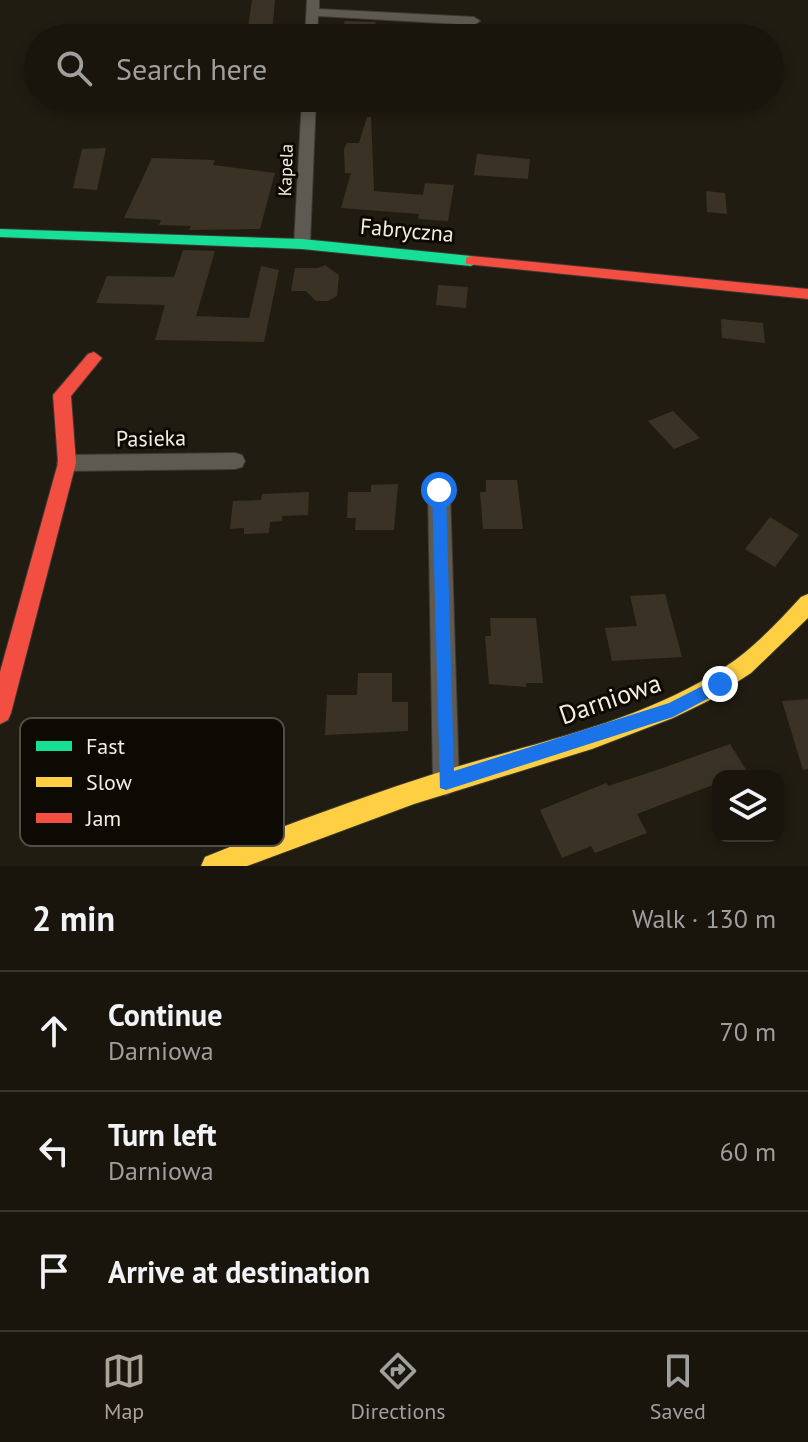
<!DOCTYPE html>
<html lang="en">
<head>
<meta charset="utf-8">
<style>
  body { margin:0; font-family:"PT Sans",sans-serif; background:#26221b; color:#f1f3f6 }
  .controls { position:absolute; right:24px; bottom:24px; display:grid; overflow:hidden; border-radius:16px; box-shadow:0 4px 12px #0003 }
  .controls button { width:72px; height:72px; display:grid; place-items:center; padding:0; border:0; border-bottom:2px solid #37342e; background:#19150d; color:#f1f3f6; font:40px sans-serif }
  .stop { position:absolute; width:24px; height:24px; margin:-18px; border:6px solid #1a73e8; border-radius:50%; background:#fff }
  .stop.end { background:#1a73e8; border-color:#fff; box-shadow:0 2px 8px #0008 }
  .list { margin:0; padding:0; list-style:none }
  h2 { display:flex; justify-content:space-between; align-items:center; height:104px; margin:0; padding:0 32px; font-size:34px }
  h2 small { font-size:26px; font-weight:400; color:#9f9f9d }
  .list li { display:grid; grid-template-columns:52px 1fr auto; gap:24px; align-items:center; box-sizing:border-box; height:120px; padding:0 32px; border-top:2px solid #37342e }
  .list b { display:block; font-size:30px; white-space:nowrap }
  .list p { margin:0; font-size:26px; white-space:nowrap; color:#9f9f9d }
  .list em { font-size:26px; font-style:normal; color:#9f9f9d }
  .icon { flex:none; width:44px; height:44px; fill:none; stroke:currentColor; stroke-width:2; stroke-linecap:round; stroke-linejoin:round }
  .map { position:relative; flex:none; width:808px; height:866px; overflow:hidden }
  .search { position:absolute; background:#19150d; box-shadow:0 4px 12px #0003; left:24px; right:24px; top:24px; height:88px; display:flex; align-items:center; gap:20px; box-sizing:border-box; padding:0 28px; border-radius:44px; color:#9f9f9d; font-size:30px }
  .sheet { height:464px; background:#19150d }
  nav { display:flex; justify-content:space-around; align-items:center; box-sizing:border-box; height:112px; border-top:2px solid #37342e; background:#19150d; font-size:22px; color:#9f9f9d }
  nav a { display:grid; justify-items:center; gap:4px }
  nav .on { color:#aaa498 }
  .map>svg:first-child { display:block }
  .building { fill:#3a3325 }
  .lines { fill:none; stroke-linecap:round; stroke-linejoin:round }
  .street-casing { stroke:#3d3931; stroke-width:2 }
  .fast-casing { stroke:#3d3931; stroke-width:2 }
  .slow-casing { stroke:#3d3931; stroke-width:2 }
  .jam-casing { stroke:#3d3931; stroke-width:2 }
  .street { fill:#5e5a52; fill-rule:evenodd }
  .fast { fill:#16e098; fill-rule:evenodd }
  .slow { fill:#ffcf43; fill-rule:evenodd }
  .jam { fill:#f24e42; fill-rule:evenodd }
  .route { fill:#1a73e8 }
  .labels { text-anchor:middle; stroke-width:6; stroke-linejoin:round; paint-order:stroke }
  .far-street-label { font-size:18px; fill:#f4ede1; stroke:#0d0903 }
  .street-label { font-size:22px; fill:#f4ede1; stroke:#0d0903 }
  .near-street-label { font-size:26px; fill:#f4ede1; stroke:#0d0903 }
  .key { fill:#0d0903; stroke:#524d46; stroke-width:2 }
  .key-label { font-size:22px; fill:#f4ede1 }
</style>
</head>
<body>
<div class="map">
<svg width="808" height="866" viewBox="0 0 808 866">
  <rect width="100%" height="100%" fill="#211c11"/>
  <!-- building -->
  <path class="building" d="M252 0H275L272 34 247 35Z
    M345 21 376 22 370 36 339 34Z
    M367 117H371L374 191 423 195 425 183 454 185 448 221 418 219 419 214 341 208 351 173H345L344 149 347 143H359Z
    M106 148 97 190 73 188 82 149Z
    M477 154 530 159 528 179 474 175Z
    M152 158 215 160 213 165 275 173 260 229 189 230 191 226 159 225 161 220 124 218Z
    M706 191 725 193 727 214 707 212Z
    M183 250 215 251 196 316 249 318 261 266 279 270 264 342 155 340 165 305 96 303 107 276 174 277Z
    M325 265 339 275 337 296 328 301H316L306 291H291L295 268H318Z
    M438 285 468 287 466 308 436 305Z
    M721 319 763 323 765 343 722 338Z
    M673 411 700 438 674 449 648 421Z
    M486 480H517L523 529H483L480 492H486Z
    M398 484 394 530H355L356 518H347L348 492H371V485Z
    M309 492 308 515 282 516V521L270 522 269 533 244 534V528L230 529 233 501 261 500 262 494Z
    M770 517 799 535 775 567 745 549Z
    M665 594 682 657 612 661 605 628 637 626 630 596Z
    M490 618H536L543 683H526V687L489 684 485 636H491Z
    M358 673H392V702H408V731L325 735 327 695H357Z
    M808 699V769L803 770 782 701Z
    M730 744 750 776H718V783L637 814 647 833 595 853 591 846 562 858 540 810 606 783 608 786 654 771Z"/>
  <g class="lines">
    <!-- street casing -->
    <g class="street-casing">
      <path id="street" d="M307 0H319V9L474 17 480 21 474 25 318 16 317 38H305Z
        M302 98H316L310 244 302 249 294 244Z
        M235 453 242 455 245 461 242 467 235 469 67 471 60 469 57 463 60 457 67 455Z
        M439 482 446 484 450 490 459 782 455 791 446 795 437 791 433 782 428 490 432 484Z"/>
    </g>
    <!-- fast casing -->
    <g class="fast-casing">
      <path id="fast" d="M0 229 302 239 471 256 479 261 471 266 302 249 0 237Z"/>
    </g>
    <!-- slow casing -->
    <g class="slow-casing">
      <path id="slow" d="M808 594V618L751 673 708 701 673 718 592 749 414 804 247 866H201L205 857C284 825 365 796 446 770 540 741 641 722 725 667 754 648 778 622 801 597Z"/>
    </g>
    <!-- jam casing -->
    <g class="jam-casing">
      <path id="jam" d="M471 256 808 289V299L466 264V258Z
        M94 352 102 358 71 396 76 463 11 713 8 720 0 724V672L58 463 53 395 88 354Z"/>
    </g>
    <!-- street -->
    <use href="#street" class="street"/>
    <!-- fast -->
    <use href="#fast" class="fast"/>
    <!-- slow -->
    <use href="#slow" class="slow"/>
    <!-- jam -->
    <use href="#jam" class="jam"/>
  </g>
  <!-- route -->
  <path class="route" d="M439 485 446 490 454 771 669 703 720 677 728 684 726 689 673 717 446 790 440 788 432 490Z"/>
  <g class="labels">
    <!-- far-street labels -->
    <g class="far-street-label">
      <text transform="translate(286 170) rotate(-88)" y="6">Kapela</text>
    </g>
    <!-- street labels -->
    <g class="street-label">
      <text transform="translate(407 230) rotate(5)" y="8">Fabryczna</text>
      <text transform="translate(151 438) rotate(-1)" y="8">Pasieka</text>
    </g>
    <!-- near-street labels -->
    <g class="near-street-label">
      <text transform="translate(610 699) rotate(-19)" y="9">Darniowa</text>
    </g>
  </g>
  <!-- legend -->
  <rect x="20" y="718" width="264" height="128" rx="12" class="key"/>
  <rect x="36" y="741" width="36" height="10" fill="#16e098"/>
  <rect x="36" y="777" width="36" height="10" fill="#ffcf43"/>
  <rect x="36" y="813" width="36" height="10" fill="#f24e42"/>
  <g class="key-label">
    <text x="86" y="754">Fast</text>
    <text x="86" y="790">Slow</text>
    <text x="86" y="826">Jam</text>
  </g>
</svg>
<div class="controls">
<button><svg class="icon" aria-label="layers" viewBox="0 0 24 24"><path d="M12 4l9 5-9 5-9-5zM3 14l9 5 9-5"/></svg></button>
</div>
<div class="stop" style="left:439px;top:490px"></div>
<div class="stop end" style="left:720px;top:684px"></div>
<div class="search"><svg class="icon" aria-label="search" viewBox="0 0 24 24"><circle cx="10" cy="10" r="6"/><path d="M15 15l6 6"/></svg>Search here</div>
</div>
<section class="sheet">
<h2>2 min<small>Walk · 130 m</small></h2>
<ul class="list">
<li><svg class="icon" aria-label="ahead" viewBox="0 0 24 24"><path d="M12 20V5M6 11l6-6 6 6"/></svg><div><b>Continue</b><p>Darniowa</p></div><em>70 m</em></li>
<li><svg class="icon" aria-label="left" viewBox="0 0 24 24"><path d="M17 20v-9H6M10 6l-5 5 5 5"/></svg><div><b>Turn left</b><p>Darniowa</p></div><em>60 m</em></li>
<li><svg class="icon" aria-label="arrive" viewBox="0 0 24 24"><path d="M6 21V4h12l-3 4 3 4H6"/></svg><div><b>Arrive at destination</b></div></li>
</ul>
</section>
<nav>
<a class="on"><svg class="icon" aria-label="map" viewBox="0 0 24 24"><path d="M3 6l6-2 6 2 6-2v14l-6 2-6-2-6 2zM9 4v14M15 6v14"/></svg>Map</a>
<a><svg class="icon" aria-label="directions" viewBox="0 0 24 24"><path d="M12 3l9 9-9 9-9-9zM9 14v-3h6M13 9l2 2-2 2"/></svg>Directions</a>
<a><svg class="icon" aria-label="saved" viewBox="0 0 24 24"><path d="M7 4h10v16l-5-4-5 4z"/></svg>Saved</a>
</nav>
</body>
</html>
